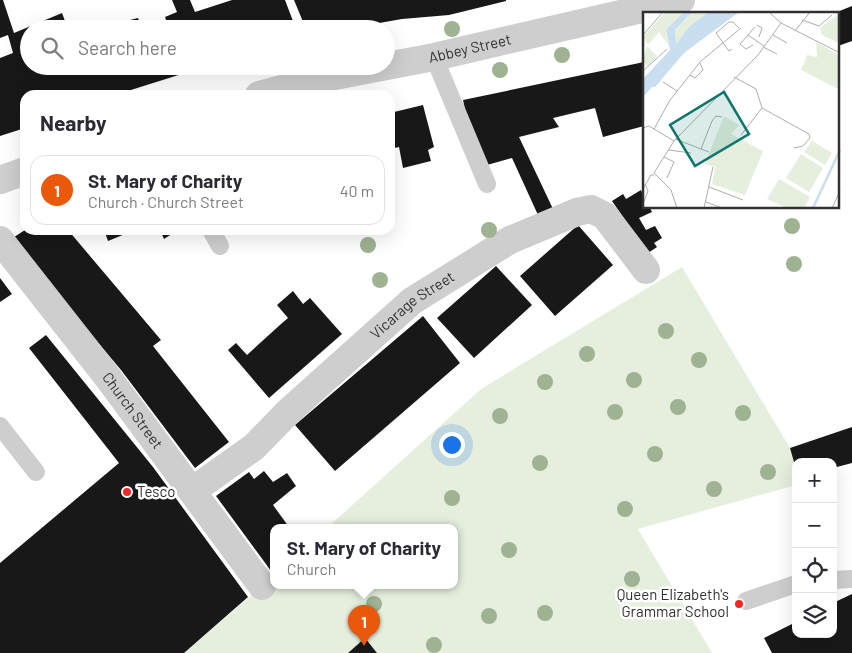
<!DOCTYPE html>
<html lang="en">
<head>
<meta charset="utf-8">
<style>
  body { margin:0; font-family:Barlow,sans-serif; background:#f2f2f3; color:#2b2b33 }
  .controls { position:absolute; right:15px; bottom:15px; display:grid; overflow:hidden; border-radius:10px; box-shadow:0 5px 20px #0002 }
  .controls button { width:45px; height:45px; display:grid; place-items:center; padding:0; border:0; border-bottom:1px solid #e1e1e2; background:#fff; color:#2b2b33; font:25px sans-serif }
  .you { position:absolute; left:451px; top:444px; width:18px; height:18px; margin:-12px; border:4px solid #fff; border-radius:50%; background:#1a73e8; box-shadow:0 0 0 8px #1a73e833 }
  .badge { display:grid; place-items:center; width:32px; height:32px; border-radius:50%; background:#ea580c; color:#fff; font-size:16px; font-weight:700 }
  .pin { position:absolute; translate:-50% -41px; filter:drop-shadow(0 1px 2px #0008) }
  .pin::after { content:''; position:absolute; top:26px; width:18px; height:15px; background:inherit; clip-path:polygon(0 0,100% 0,50% 100%) }
  .popup { position:absolute; left:270px; top:524px; width:188px; height:65px; box-sizing:border-box; display:grid; place-content:center; border-radius:10px; background:#fff; filter:drop-shadow(0 1px 4px #0005); font-size:16px; white-space:nowrap; color:#7c7c81 }
  .popup b { font-size:19px; color:#2b2b33 }
  .popup::after { content:''; position:absolute; left:50%; top:100%; margin-left:-10px; border:10px solid transparent; border-top-color:#fff }
  .list { margin:0; padding:0; list-style:none }
  h2 { display:flex; justify-content:space-between; align-items:center; height:65px; margin:0; padding:0 20px; font-size:21px }
  h2 small { font-size:16px; font-weight:400; color:#7c7c81 }
  .list li { display:grid; grid-template-columns:32px 1fr auto; gap:15px; align-items:center; box-sizing:border-box; height:70px; margin:0 10px 10px; padding:0 10px; border:1px solid #e1e1e2; border-radius:15px }
  .list b { display:block; font-size:19px; white-space:nowrap }
  .list p { margin:0; font-size:16px; white-space:nowrap; color:#7c7c81 }
  .list em { font-size:16px; font-style:normal; color:#7c7c81 }
  .icon { flex:none; width:28px; height:28px; fill:none; stroke:currentColor; stroke-width:2; stroke-linecap:round; stroke-linejoin:round }
  .map { position:relative; flex:none; width:852px; height:653px; overflow:hidden }
  .search { position:absolute; background:#fff; box-shadow:0 5px 20px #0002; left:20px; top:20px; width:375px; height:55px; display:flex; align-items:center; gap:12px; box-sizing:border-box; padding:0 18px; border-radius:28px; color:#7c7c81; font-size:19px }
  .panel { position:absolute; background:#fff; box-shadow:0 5px 20px #0002; left:20px; top:90px; width:375px; height:145px; border-radius:15px }
  .map>svg:first-child { display:block }
  .green { fill:#e6efde }
  .building { fill:#181818 }
  .lines { fill:none; stroke-linecap:round; stroke-linejoin:round }
  .service { stroke:#cecece; stroke-width:18 }
  .minor { stroke:#cecece; stroke-width:28 }
  .tree { fill:#9fb292 }
  .poi-dot { fill:#f72524; stroke:#fff; stroke-width:2 }
  .labels { text-anchor:middle; stroke-width:5; stroke-linejoin:round; paint-order:stroke }
  .street-label { font-size:15px; fill:#313131; stroke:#fff }
  .poi-label { font-size:15px; fill:#313131; stroke:#fff; text-anchor:start }
  .inset-river { fill:none; stroke:#c9def0; stroke-width:2.5 }
  .inset-road { fill:none; stroke:#adadad; stroke-width:1 }
  .view { fill:#0f766e; fill-opacity:0.15; stroke:#0f766e; stroke-width:2.5 }
  .inset-edge { fill:none; stroke:#313131; stroke-width:2.5 }
</style>
</head>
<body>
<div class="map">
<svg width="852" height="653" viewBox="0 0 852 653">
  <rect width="100%" height="100%" fill="#fff"/>
  <!-- green -->
  <path class="green" d="M682 267 790 448C793 459 801 476 793 486L638 529 712 653H184L274 576V585H454V527H328L481 389Z"/>
  <!-- building -->
  <path class="building" d="M0 0H3L14 33 62 13 68 29H29V66L204 67 115 95H25V128L0 136V58L13 53 8 35 0 38Z
    M172 0H190L195 12 232 0H285L296 29H169L165 17 177 12Z
    M294 0H506V1L449 15 402 19 345 29H306Z
    M852 6V41L838 46V14H832Z
    M138 18 142 29H128L126 21Z
    M644 62V126L603 137 595 108 553 118 559 127 519 137 553 209 538 215 512 158 487 165 470 132 463 100Z
    M423 105 434 147 428 150 431 161 403 168 399 147 390 149V113Z
    M641 190 644 198V208H650L652 212 639 218 646 230 655 226 662 238 654 243 657 247 648 253 612 201 623 194 626 199Z
    M578 225 613 265 555 316 520 276Z
    M25 230H68L161 340 153 346 229 442 195 468 121 370 11 239Z
    M104 230H135L108 241Z
    M160 230H178L164 239Z
    M496 266 532 305 474 358 437 318Z
    M0 278 12 294 0 302Z
    M293 291 303 304 310 298 342 334 269 398 228 350 236 343 247 355 281 324 288 318 277 305Z
    M423 316 460 363 335 471 295 425Z
    M46 335 153 467 248 597 184 653H0V563L119 463 29 348Z
    M852 427V463L833 468V462H794L790 448Z
    M264 471 273 482 287 473 296 486 273 505 289 527H274V575L216 496 249 472 254 479Z
    M852 594V653H772L764 638 796 622V634H833V603Z
    M365 638 377 653H348Z"/>
  <g class="lines">
    <!-- service -->
    <path class="service" d="M434 57 487 184
      M211 230 220 246
      M0 426 36 472
      M833 580 852 579
      M746 601 796 584"/>
    <!-- minor -->
    <g class="minor">
      <path id="s1" d="M259 95 314 80 434 57 681 0"/>
      <path d="M0 180 25 171"/>
      <path id="s2" d="M0 240 106 375 262 586"/>
      <path id="s3" d="M192 491 254 447 288 412 412 301 510 240 577 212 591 209 605 216 646 270"/>
    </g>
  </g>
  <!-- trees -->
  <g class="tree">
    <circle cx="452" cy="29" r="8"/>
    <circle cx="562" cy="55" r="8"/>
    <circle cx="500" cy="70" r="8"/>
    <circle cx="792" cy="226" r="8"/>
    <circle cx="489" cy="230" r="8"/>
    <circle cx="368" cy="245" r="8"/>
    <circle cx="794" cy="264" r="8"/>
    <circle cx="380" cy="280" r="8"/>
    <circle cx="666" cy="331" r="8"/>
    <circle cx="587" cy="354" r="8"/>
    <circle cx="699" cy="360" r="8"/>
    <circle cx="634" cy="380" r="8"/>
    <circle cx="545" cy="382" r="8"/>
    <circle cx="678" cy="407" r="8"/>
    <circle cx="615" cy="412" r="8"/>
    <circle cx="743" cy="413" r="8"/>
    <circle cx="500" cy="416" r="8"/>
    <circle cx="655" cy="454" r="8"/>
    <circle cx="540" cy="463" r="8"/>
    <circle cx="768" cy="472" r="8"/>
    <circle cx="714" cy="489" r="8"/>
    <circle cx="452" cy="498" r="8"/>
    <circle cx="625" cy="509" r="8"/>
    <circle cx="509" cy="550" r="8"/>
    <circle cx="632" cy="579" r="8"/>
    <circle cx="374" cy="604" r="8"/>
    <circle cx="545" cy="613" r="8"/>
    <circle cx="489" cy="616" r="8"/>
    <circle cx="434" cy="645" r="8"/>
  </g>
  <!-- markers -->
  <g class="poi-dot">
    <circle cx="127" cy="492" r="5"/>
    <circle cx="739" cy="604" r="5"/>
  </g>
  <g class="labels">
    <!-- street labels -->
    <g class="street-label">
      <text dy="5" stroke="none"><textPath href="#s1" startOffset="216">Abbey Street</textPath></text>
      <text dy="5" stroke="none"><textPath href="#s3" startOffset="289">Vicarage Street</textPath></text>
      <text dy="5" stroke="none"><textPath href="#s2" startOffset="216">Church Street</textPath></text>
    </g>
    <!-- poi labels -->
    <g class="poi-label">
      <text x="137" y="497">Tesco</text>
      <text x="729" y="600" text-anchor="end">Queen Elizabeth's<tspan x="729" dy="17">Grammar School</tspan></text>
    </g>
  </g>
  <!-- overview -->
  <g transform="translate(643 12)">
    <rect width="196" height="196" fill="#fff"/>
    <path d="M22 0H41L23 22 26 34 16 20 5 33 0 25ZM49 0 64 1 47 14 33 33 30 30 32 18ZM196 2V31L179 23 177 16ZM173 30 196 43 195 77 158 58 164 43 174 45ZM4 34 14 44 5 54 0 49ZM81 104 96 113 88 122 120 139 102 183 69 172 72 155 62 152ZM169 129 189 141 182 153 161 140ZM158 142 180 156 166 180 143 166ZM136 167 167 185 161 196H144L124 187Z" fill="#e6efde"/>
    <path d="M41 0H49L32 18 33 32 47 14 64 1 96 0 41 41 12 75H9L0 85V67L27 38 23 18Z" fill="#c9def0"/>
    <path class="inset-river" d="M170 196 197 138"/>
    <path class="inset-road" d="M126 0 138 11 197 41M159 8 176 14 189 3M114 13 119 16 116 25M152 19 167 0M0 23 20 0M105 23 121 34M130 23 144 31M110 33 103 37 97 32 112 15M120 35 134 42M89 37 86 39 73 21 86 10H90L96 16M0 59 24 37M47 63 52 66 60 58 57 51M91 65 113 77 119 96 98 123M20 70 34 79M119 96 166 122 167 126 160 134 151 136M0 116 6 114 31 129 11 161 28 178 34 196M11 117 27 88 58 49 98 16M32 127 66 140M31 129 115 43 138 11M58 137 69 109 73 104 79 105M26 138 48 141M21 145 31 150 24 166M66 175 100 188M0 177 8 163H11M63 190 79 196M0 192 5 179 2 172M61 196 70 155M189 196 197 179"/>
    <path class="view" d="M81 80 106 122 52 154 27 113Z"/>
    <rect width="196" height="196" class="inset-edge"/>
  </g>
</svg>
<div class="controls">
<button>+</button>
<button>−</button>
<button><svg class="icon" aria-label="locate" viewBox="0 0 24 24"><circle cx="12" cy="12" r="6"/><path d="M12 2v4M12 18v4M2 12h4M18 12h4"/></svg></button>
<button><svg class="icon" aria-label="layers" viewBox="0 0 24 24"><path d="M12 4l9 5-9 5-9-5zM3 14l9 5 9-5"/></svg></button>
</div>
<div class="you"></div>
<div class="pin badge" style="left:364px;top:646px">1</div>
<div class="popup"><b>St. Mary of Charity</b>Church</div>
<div class="search"><svg class="icon" aria-label="search" viewBox="0 0 24 24"><circle cx="10" cy="10" r="6"/><path d="M15 15l6 6"/></svg>Search here</div>
<section class="panel">
<h2>Nearby<small></small></h2>
<ul class="list">
<li><span class="badge">1</span><div><b>St. Mary of Charity</b><p>Church · Church Street</p></div><em>40 m</em></li>
</ul>
</section>
</div>
</body>
</html>
